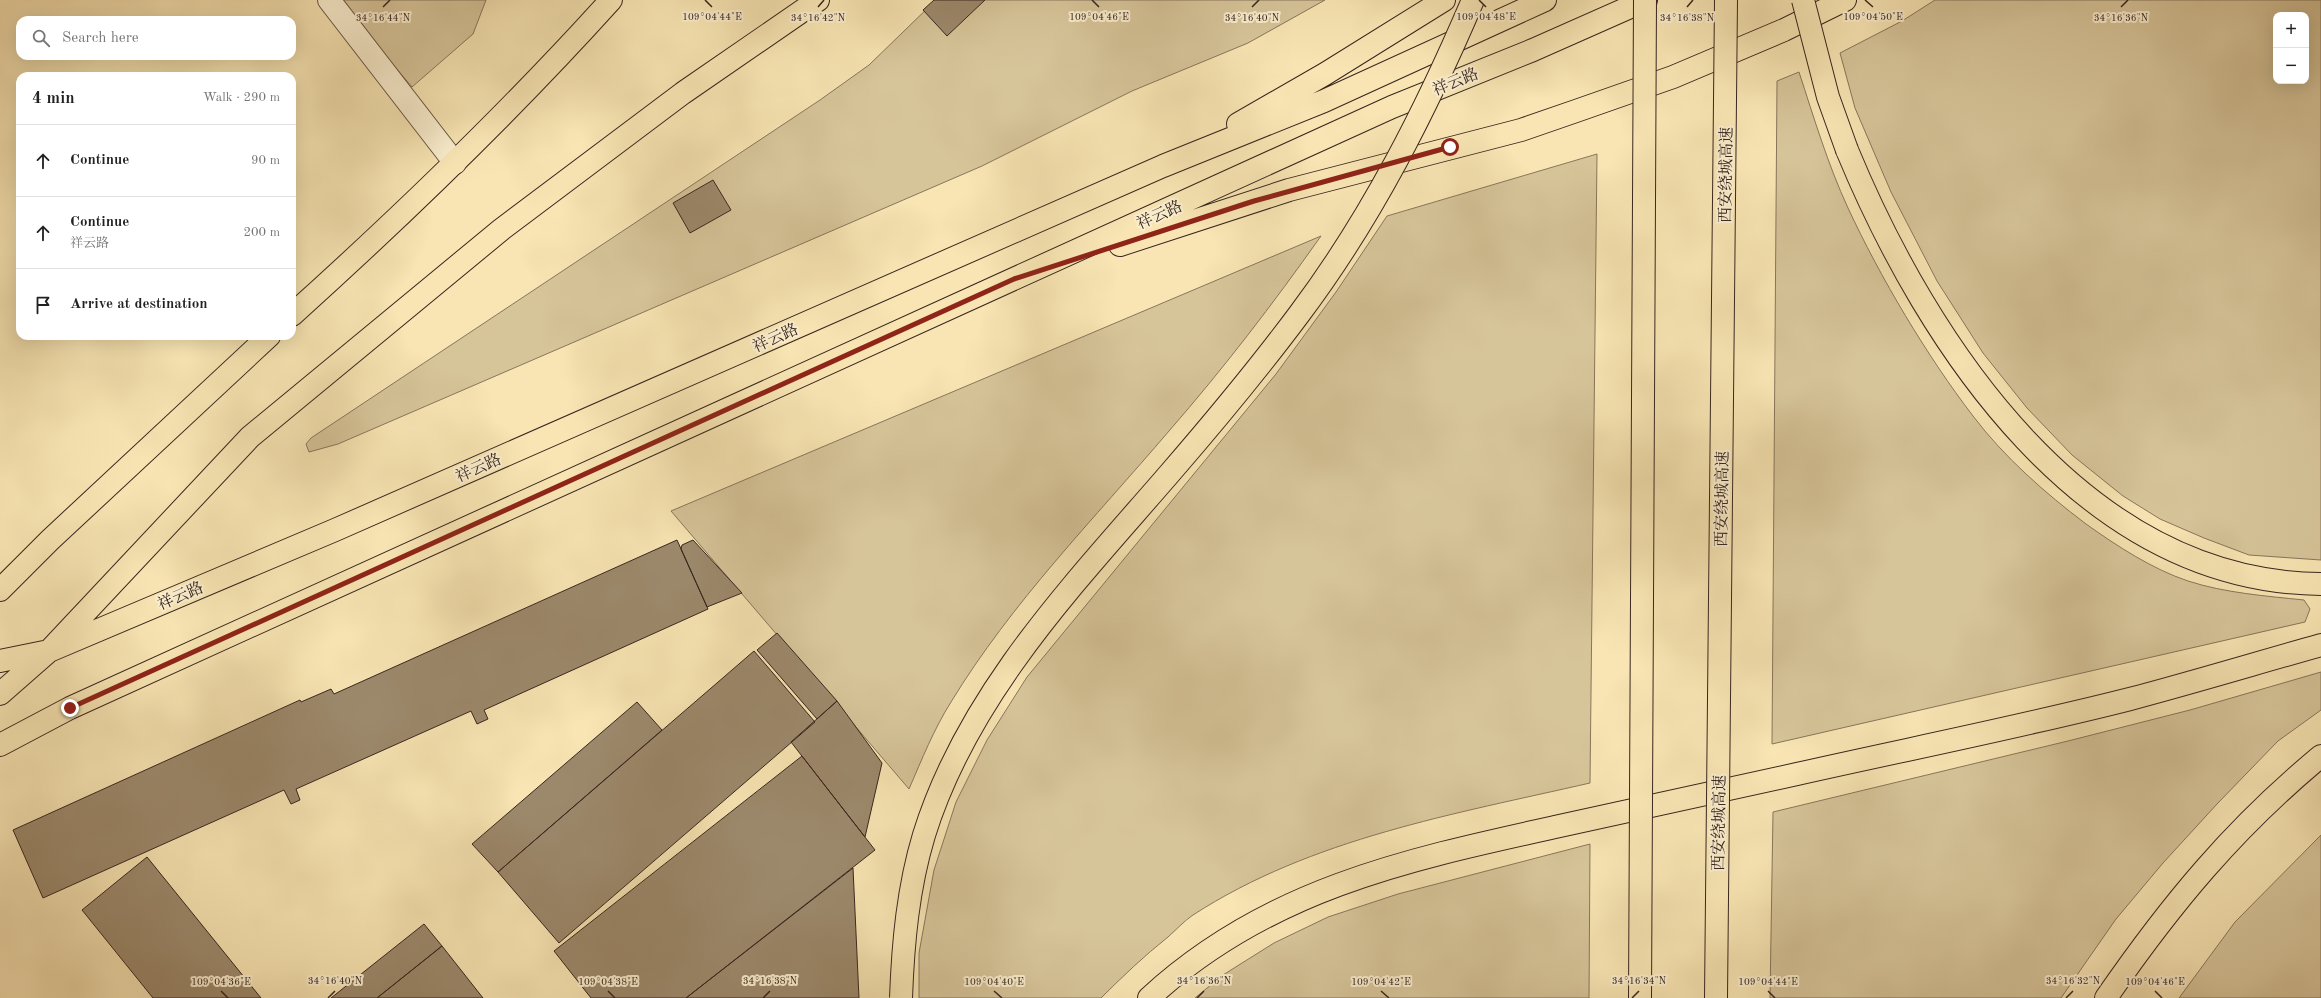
<!DOCTYPE html>
<html lang="en">
<head>
<meta charset="utf-8">
<style>
  body { margin:0; font-family:"Old Standard TT","Noto Serif SC",serif; background:#f6f6f6; color:#222 }
  .controls { position:absolute; right:12px; top:12px; display:grid; overflow:hidden; border-radius:8px; box-shadow:0 4px 16px #0002 }
  .controls button { width:36px; height:36px; display:grid; place-items:center; padding:0; border:0; border-bottom:1px solid #e0e0e0; background:#fff; color:#222; font:20px sans-serif }
  .stop { position:absolute; width:12px; height:12px; margin:-9px; border:3px solid #8f2418; border-radius:50%; background:#fff }
  .stop.end { background:#8f2418; border-color:#fff; box-shadow:0 1px 4px #0008 }
  .list { margin:0; padding:0; list-style:none }
  h2 { display:flex; justify-content:space-between; align-items:center; height:52px; margin:0; padding:0 16px; font-size:17px }
  h2 small { font-size:13px; font-weight:400; color:#767676 }
  .list li { display:grid; grid-template-columns:26px 1fr auto; gap:12px; align-items:center; box-sizing:border-box; height:72px; padding:0 16px; border-top:1px solid #e0e0e0 }
  .list b { display:block; font-size:15px; white-space:nowrap }
  .list p { margin:0; font-size:13px; white-space:nowrap; color:#767676 }
  .list em { font-size:13px; font-style:normal; color:#767676 }
  .icon { flex:none; width:22px; height:22px; fill:none; stroke:currentColor; stroke-width:2; stroke-linecap:round; stroke-linejoin:round }
  .map { position:relative; flex:none; width:2321px; height:998px; overflow:hidden }
  .search { position:absolute; background:#fff; box-shadow:0 4px 16px #0002; left:16px; top:16px; width:280px; height:44px; display:flex; align-items:center; gap:10px; box-sizing:border-box; padding:0 14px; border-radius:12px; color:#767676; font-size:15px }
  .panel { position:absolute; background:#fff; box-shadow:0 4px 16px #0002; left:16px; top:72px; width:280px; height:268px; border-radius:12px }
  .map>svg:first-child { display:block }
  .green { fill:#d7c59a; stroke:#88765c; fill-rule:evenodd }
  .building { fill:#9c896c; stroke:#38261f }
  .lines { fill:none; stroke-linecap:round; stroke-linejoin:round }
  .minor-casing { stroke:#685644; stroke-width:24 }
  .major-casing { stroke:#38261f; stroke-width:24 }
  .highway-casing { stroke:#38261f; stroke-width:24 }
  .minor { stroke:#faeece; stroke-width:22 }
  .major { stroke:#f8e5b3; stroke-width:22 }
  .highway { stroke:#f8e5b3; stroke-width:22 }
  .highway-bridge-casing { stroke:#38261f; stroke-width:24; stroke-linecap:butt }
  .highway-bridge { stroke:#f8e5b3; stroke-width:22 }
  .route { stroke:#8f2418; stroke-width:5 }
  .ticks { fill:none; stroke:#38261f; stroke-width:1.5 }
  .labels { text-anchor:middle; stroke-width:4; stroke-linejoin:round; paint-order:stroke }
  .street-label { font-size:16px; fill:#38261f; stroke:#faeece }
  .ticks-label { font-size:10px; text-anchor:middle; fill:#38261f; stroke:#faeece; stroke-width:4; stroke-linejoin:round; paint-order:stroke }
</style>
</head>
<body>
<div class="map">
<svg width="2321" height="998" viewBox="0 0 2321 998">
  <rect width="100%" height="100%" fill="#f8e5b3"/>
  <filter id="stains"><feTurbulence type="fractalNoise" baseFrequency=".005" numOctaves="4"/><feColorMatrix values="0 0 0 0 .2 0 0 0 0 .09 0 0 0 0 .02 0 0 0 .5 -.17"/></filter>
  <radialGradient id="worn" r=".72"><stop offset=".6" stop-color="#630" stop-opacity="0"/><stop offset="1" stop-color="#630" stop-opacity=".3"/></radialGradient>
  <!-- green -->
  <path class="green" d="M338 0H486L473 34 412 87Z
    M936 0H1325L1248 43 1132 91 982 166 338 444 309 452 306 444 311 438 820 100 869 65Z
    M1935 0H2321V560L2249 555 2204 538 2160 519 2123 496 2072 455 2027 408 1983 353 1937 281 1891 192 1855 108 1840 53 1902 21ZM2276 15H2306V81H2276Z
    M1799 72C1814 118 1828 165 1848 208 1880 277 1927 356 1973 416 2004 457 2045 493 2086 524 2117 546 2152 569 2188 581 2225 593 2266 596 2304 600L2310 609 2305 622 1772 744 1777 81Z
    M1597 154 1590 783C1455 814 1312 838 1193 915 1184 921 1176 930 1168 937 1144 956 1122 977 1101 998H919V953L934 870 956 802 987 740 1027 677 1276 374 1336 292 1387 216Z
    M1321 236C1273 304 1223 369 1169 431 1094 519 1012 602 951 702 934 729 922 759 909 789L671 511Z
    M2321 672V710L2278 741 2217 804 2163 863 2116 919 2061 998H1770L1773 812 2068 741 2190 710Z
    M2321 835V998H2179L2235 922Z
    M1590 844 1589 998H1195L1223 975 1274 943 1328 917 1398 894Z"/>
  <!-- building -->
  <path class="building" d="M934 0H985L947 36 923 10Z
    M713 180 731 210 690 233 673 203Z
    M677 540 708 609 484 710 488 719 477 724 471 711 296 789 300 800 291 804 284 790 43 898 13 830 300 700 301 702 331 689 334 694Z
    M693 540 742 593 707 607 681 549 682 545Z
    M777 633 837 701 817 719 757 650Z
    M754 651 815 722 559 943 498 872Z
    M837 701 882 763 865 837 791 742Z
    M637 702 662 730 498 872 472 844Z
    M802 756 875 850 686 998H591L554 951Z
    M147 857 261 998H153L82 910Z
    M853 868 859 998H686Z
    M424 924 442 946 377 998H331Z
    M442 946 483 998H377Z"/>
  <g class="lines">
    <!-- minor casing -->
    <g class="minor-casing">
      <path id="minor" d="M329 0 455 163"/>
    </g>
    <!-- major casing -->
    <g class="major-casing">
      <path id="major" d="M1238 124 1325 74 1444 0
        M1120 245 1289 190 1521 130 1576 111 1673 77 1784 30 1845 0
        M292 315C404 214 510 112 611 0
        M0 590 50 540 269 336
        M0 661 49 651 335 530 1163 166 1324 101 1545 0
        M0 694 49 651 250 437 502 229 683 93 818 0
        M0 745 70 708 1392 107 1533 50 1646 0"/>
    </g>
    <!-- highway casing -->
    <g class="highway-casing">
      <path id="highway" d="M1847 150C1928 346 2084 582 2321 584
        M1149 998C1266 890 1405 860 1555 827 1636 809 1717 792 1797 774 1908 749 2020 727 2130 699 2194 682 2257 663 2321 645
        M2106 998C2171 904 2233 829 2321 756"/>
    </g>
    <!-- minor -->
    <use href="#minor" class="minor"/>
    <!-- major -->
    <use href="#major" class="major"/>
    <!-- highway -->
    <use href="#highway" class="highway"/>
    <!-- highway-bridge casing -->
    <g class="highway-bridge-casing">
      <path id="highway-bridge" d="M1803 0 1828 97 1847 150
        M901 998C903 943 908 888 924 835 968 693 1075 583 1170 473 1215 421 1259 368 1300 313 1372 217 1426 110 1473 0
        M1640 998 1645 0
        M1716 998 1726 0"/>
    </g>
    <!-- highway-bridge -->
    <use href="#highway-bridge" class="highway-bridge"/>
  </g>
  <g class="lines">
    <!-- route -->
    <path class="route" d="M70 708 1014 279 1254 201 1450 147"/>
  </g>
  <!-- ticks -->
  <path class="ticks" d="M705 0 712 7M1092 0 1099 7M1479 0 1486 7M1865 0 1873 7M383 7 390 0M818 7 824 0M1252 7 1259 0M1687 7 1693 0M2121 7 2128 0M221 991 228 998M608 991 615 998M994 991 1002 998M1381 991 1389 998M1768 991 1775 998M2155 991 2162 998M328 998 335 991M763 998 770 991M1197 998 1204 991M1632 998 1639 991M2066 998 2073 991"/>
  <g class="labels">
    <!-- street labels -->
    <g class="street-label">
      <text transform="translate(1455 81) rotate(-22)" y="6">祥云路</text>
      <text transform="translate(1725 175) rotate(-89)" y="6">西安绕城高速</text>
      <text transform="translate(1159 214) rotate(-24)" y="6">祥云路</text>
      <text transform="translate(775 337) rotate(-24)" y="6">祥云路</text>
      <text transform="translate(478 467) rotate(-24)" y="6">祥云路</text>
      <text transform="translate(1721 499) rotate(-89)" y="6">西安绕城高速</text>
      <text transform="translate(180 595) rotate(-23)" y="6">祥云路</text>
      <text transform="translate(1718 823) rotate(-89)" y="6">西安绕城高速</text>
    </g>
  </g>
  <g class="ticks-label">
    <text x="712" y="20">109°04'44"E</text>
    <text x="1099" y="20">109°04'46"E</text>
    <text x="1486" y="20">109°04'48"E</text>
    <text x="1873" y="20">109°04'50"E</text>
    <text x="383" y="21">34°16'44"N</text>
    <text x="818" y="21">34°16'42"N</text>
    <text x="1252" y="21">34°16'40"N</text>
    <text x="1687" y="21">34°16'38"N</text>
    <text x="2121" y="21">34°16'36"N</text>
    <text x="335" y="984">34°16'40"N</text>
    <text x="770" y="984">34°16'38"N</text>
    <text x="1204" y="984">34°16'36"N</text>
    <text x="1639" y="984">34°16'34"N</text>
    <text x="2073" y="984">34°16'32"N</text>
    <text x="221" y="985">109°04'36"E</text>
    <text x="608" y="985">109°04'38"E</text>
    <text x="994" y="985">109°04'40"E</text>
    <text x="1381" y="985">109°04'42"E</text>
    <text x="1768" y="985">109°04'44"E</text>
    <text x="2155" y="985">109°04'46"E</text>
  </g>
  <rect width="100%" height="100%" filter="url(#stains)"/>
  <rect width="100%" height="100%" fill="url(#worn)"/>
</svg>
<div class="controls">
<button>+</button>
<button>−</button>
</div>
<div class="stop" style="left:1450px;top:147px"></div>
<div class="stop end" style="left:70px;top:708px"></div>
<div class="search"><svg class="icon" aria-label="search" viewBox="0 0 24 24"><circle cx="10" cy="10" r="6"/><path d="M15 15l6 6"/></svg>Search here</div>
<section class="panel">
<h2>4 min<small>Walk · 290 m</small></h2>
<ul class="list">
<li><svg class="icon" aria-label="ahead" viewBox="0 0 24 24"><path d="M12 20V5M6 11l6-6 6 6"/></svg><div><b>Continue</b></div><em>90 m</em></li>
<li><svg class="icon" aria-label="ahead" viewBox="0 0 24 24"><path d="M12 20V5M6 11l6-6 6 6"/></svg><div><b>Continue</b><p>祥云路</p></div><em>200 m</em></li>
<li><svg class="icon" aria-label="arrive" viewBox="0 0 24 24"><path d="M6 21V4h12l-3 4 3 4H6"/></svg><div><b>Arrive at destination</b></div></li>
</ul>
</section>
</div>
</body>
</html>
